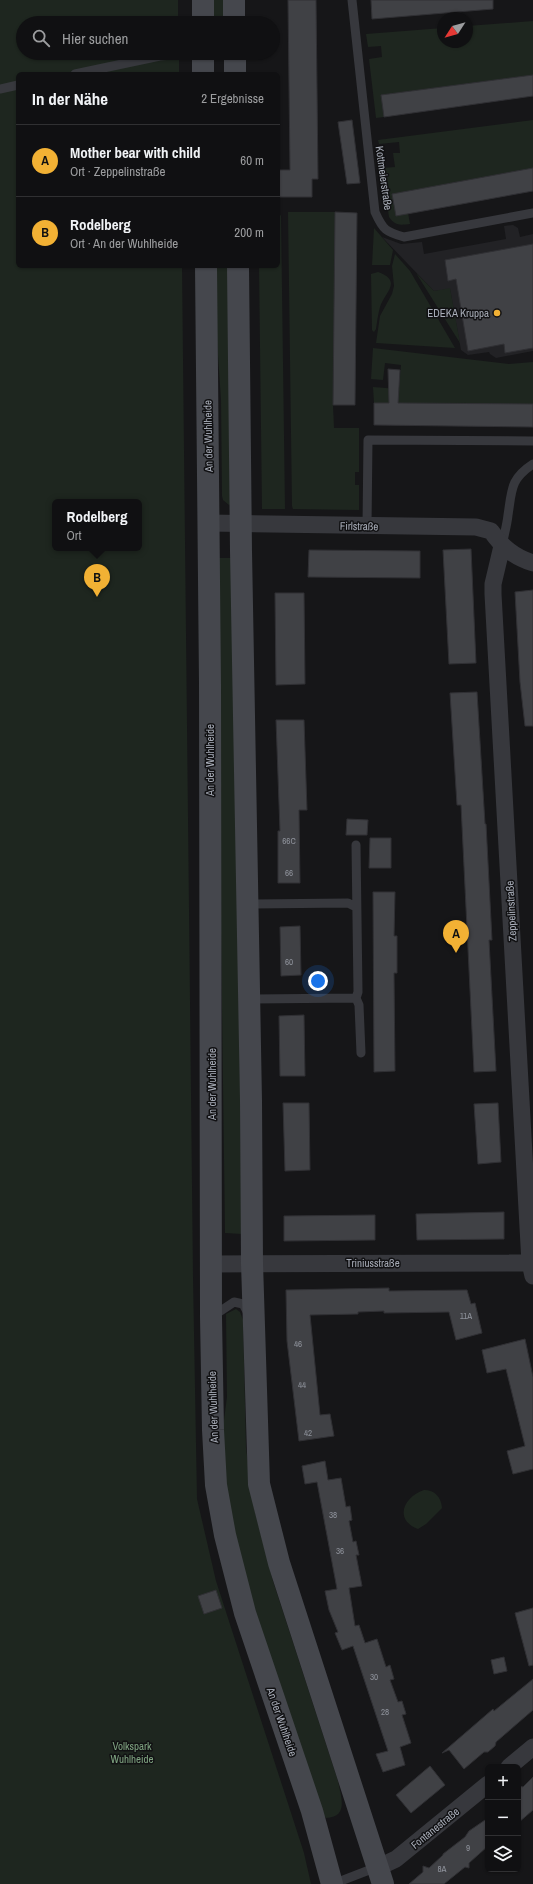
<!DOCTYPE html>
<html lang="de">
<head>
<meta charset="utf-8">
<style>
  body { margin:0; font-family:"Archivo Narrow",sans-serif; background:#1e1e20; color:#f1f3f6 }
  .controls { position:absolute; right:12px; bottom:12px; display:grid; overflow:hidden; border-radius:6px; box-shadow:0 1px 3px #0004 }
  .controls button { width:36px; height:36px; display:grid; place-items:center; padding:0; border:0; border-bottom:1px solid #303032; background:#101012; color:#f1f3f6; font:20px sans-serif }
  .compass { position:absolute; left:437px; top:12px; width:36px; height:36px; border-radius:50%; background:#101012; box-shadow:0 1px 3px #0004; rotate:234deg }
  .you { position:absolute; left:318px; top:981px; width:14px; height:14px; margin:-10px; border:3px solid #fff; border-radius:50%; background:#1a73e8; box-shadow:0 0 0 6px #1a73e833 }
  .badge { display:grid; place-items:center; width:26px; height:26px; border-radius:50%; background:#f2b134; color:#111; font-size:13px; font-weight:700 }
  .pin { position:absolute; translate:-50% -33px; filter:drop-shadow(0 1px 2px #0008) }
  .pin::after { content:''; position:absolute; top:21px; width:14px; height:12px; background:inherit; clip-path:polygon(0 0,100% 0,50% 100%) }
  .popup { position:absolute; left:52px; top:499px; width:90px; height:52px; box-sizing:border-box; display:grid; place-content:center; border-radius:6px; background:#101012; filter:drop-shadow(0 1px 3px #0005); font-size:13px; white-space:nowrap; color:#9c9d9f }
  .popup b { font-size:15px; color:#f1f3f6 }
  .popup::after { content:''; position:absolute; left:50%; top:100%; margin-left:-8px; border:8px solid transparent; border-top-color:#101012 }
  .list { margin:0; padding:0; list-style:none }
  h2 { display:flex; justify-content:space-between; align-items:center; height:52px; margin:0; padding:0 16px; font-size:17px }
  h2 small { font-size:13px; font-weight:400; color:#9c9d9f }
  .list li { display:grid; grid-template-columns:26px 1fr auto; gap:12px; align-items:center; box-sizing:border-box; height:72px; padding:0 16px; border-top:1px solid #303032 }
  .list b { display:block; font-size:15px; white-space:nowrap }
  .list p { margin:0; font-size:13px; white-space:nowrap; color:#9c9d9f }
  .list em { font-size:13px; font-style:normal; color:#9c9d9f }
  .icon { flex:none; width:22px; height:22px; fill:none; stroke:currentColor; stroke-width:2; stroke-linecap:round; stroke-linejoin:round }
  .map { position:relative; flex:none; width:533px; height:1884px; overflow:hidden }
  .search { position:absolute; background:#101012; box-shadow:0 1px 3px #0004; left:16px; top:16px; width:264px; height:44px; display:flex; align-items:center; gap:10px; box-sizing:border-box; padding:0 14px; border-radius:22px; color:#9c9d9f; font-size:15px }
  .panel { position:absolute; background:#101012; box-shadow:0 1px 3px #0004; left:16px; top:72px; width:264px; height:196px; border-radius:6px }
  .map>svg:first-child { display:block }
  .built { fill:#222225 }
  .green { fill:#1e261f; fill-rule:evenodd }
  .building { fill:#404145; stroke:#303034 }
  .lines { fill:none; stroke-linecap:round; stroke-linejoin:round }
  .lane { stroke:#37383d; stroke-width:9 }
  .street { stroke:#37383d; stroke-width:17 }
  .secondary { stroke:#45474d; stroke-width:22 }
  .poi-dot { fill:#f2b134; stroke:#111113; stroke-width:1.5 }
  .labels { text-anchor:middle; stroke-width:3; stroke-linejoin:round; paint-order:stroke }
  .number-label { font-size:9px; fill:#8e929b }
  .street-label { font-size:11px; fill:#a8adb8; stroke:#111113 }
  .poi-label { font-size:11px; fill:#a8adb8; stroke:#111113; text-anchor:end }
  .park-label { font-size:11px; fill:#7fa381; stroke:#111113 }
</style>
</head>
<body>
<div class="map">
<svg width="533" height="1884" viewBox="0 0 533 1884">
  <rect width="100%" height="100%" fill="#161618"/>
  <!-- built -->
  <path class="built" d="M513 225 518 228 520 237 533 234V351L496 358 490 354 489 352 468 355 461 350 450 289 434 291 382 237 401 244 422 242 424 254 506 239 504 226Z"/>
  <!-- green -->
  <path class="green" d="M0 0H178V23H23V53H179V74H18V266H182L193 1277 197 1499 216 1581 304 1853 311 1884H0ZM55 502H139V548H55Z
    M209 0H226V23H209Z
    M533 21V75L381 95 384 117 376 118 369 59 382 57 381 46 368 47 366 34 443 28V42H467V26Z
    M533 120V168L393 194 396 215 408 213 410 224C400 225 395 226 389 217L382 168 395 167 393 153H400L399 142 379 144 378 140Z
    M278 212 281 216 285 509H262L259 266H278Z
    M288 212H335L333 405 334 428H359V472H355V485H359V510L293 509 292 506Z
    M374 228 393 250 390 265H372Z
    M395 254 410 271 455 348 376 343 380 316 392 294 394 286 392 266Z
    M212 266H229L230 504 229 505 223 500 222 496 221 400Z
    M378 272C403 281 385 292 380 307 378 314 377 322 376 329L374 332 372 330 371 274Z
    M416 273 434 291 450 288 460 343Z
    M373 348 509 364 533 362V404L374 403 373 387 399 389 401 365 385 363 383 380 371 379Z
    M216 558H233L242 1234 225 1233Z
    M236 1309 240 1312 243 1320 246 1448 254 1508 273 1581 338 1781C341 1797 349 1817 326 1818L323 1815 275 1680 231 1531 221 1443 227 1397 226 1314Z
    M424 1490C435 1490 441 1497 442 1508L426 1524 418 1529C394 1520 403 1497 424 1490Z"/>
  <!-- building -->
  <path class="building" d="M288 0H316L318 179H312V197H278V170H290Z
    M371 0H493V9L372 19Z
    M533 75V96L384 117 381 95Z
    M352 120 360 183 347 184 338 122Z
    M533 168V191L396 216 392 194Z
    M335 212 357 213 355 405H333Z
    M533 244V348L505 353 504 344 468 351 456 279 448 281 445 260Z
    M388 369 400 370 398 403 533 404V427L374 425V403H389Z
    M471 549 476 663 449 664 443 550Z
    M309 550 420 551V578L308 577Z
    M533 590V726H525L520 682 515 592Z
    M275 593H304L305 684 276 685Z
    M477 692 485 824H486L492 940H489L496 1071 474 1072 461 805H457L450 693Z
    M276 720H304L307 810H299L300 883H278V831H280Z
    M347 819 368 820 367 835H346Z
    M370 838H391V868H369Z
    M373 892H395L394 936H397V973H394L395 1071 374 1072Z
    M300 926 301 975 281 976 280 927Z
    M304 1015 305 1076H280L279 1016Z
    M283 1103H309L310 1170 285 1171Z
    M498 1103 501 1162 478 1164 474 1104Z
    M504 1212V1239L417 1240 416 1214Z
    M375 1215V1240L284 1241V1216Z
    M389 1288V1291L467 1290 471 1304 475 1303 482 1333 456 1340 449 1312 384 1313V1311L358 1312V1314L310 1315 320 1415 330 1414 334 1436 299 1441 287 1341 286 1290Z
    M525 1339 533 1377V1469L513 1474 507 1451 525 1446 506 1369 487 1373 482 1350Z
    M325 1461 328 1480 341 1478 346 1507 350 1506 352 1520 349 1521 353 1542 356 1541 359 1555H356L362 1586 349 1588 355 1626 359 1625 365 1643 377 1639 386 1667 390 1665 394 1679 390 1680 398 1702 402 1701 406 1714 402 1715 411 1743 400 1747 405 1765 383 1772 376 1754 388 1751 353 1646 342 1650 335 1633 338 1632 329 1610 325 1591 337 1589 317 1482 305 1484 302 1466Z
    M216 1590 222 1608 204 1614 198 1596Z
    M533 1608V1665L529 1666 515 1613Z
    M504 1657 507 1671 494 1674 491 1660Z
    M533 1679V1710L496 1742 495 1746 488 1752H484L464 1769 449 1750 442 1753 493 1709 494 1711Z
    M430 1766 445 1785 411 1813 396 1795Z
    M533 1777V1810L518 1823 519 1786 523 1787Z
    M488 1818V1846L469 1863V1868L465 1867 444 1884H409L423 1872V1866L429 1868 443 1855V1854L465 1837 469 1831Z"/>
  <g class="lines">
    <!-- lane -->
    <path class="lane" d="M352 0 375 212C383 230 386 232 404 237L533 213
      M75 74 160 56 198 53
      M0 89 18 85
      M367 526 368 440 533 441
      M502 546C504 535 507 525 508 515 512 490 510 479 533 464
      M356 845 358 992 356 998 359 1005 361 1053
      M247 904 348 903 356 907
      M250 999 356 998
      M213 1316 234 1302 243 1304 248 1313
      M333 1884 377 1867"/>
    <!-- street -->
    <path class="street" d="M209 523 476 527 491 531C502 547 514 557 533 563
      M502 546 493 584V594L530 1263 533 1276
      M212 1264 533 1263
      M509 1767 533 1747
      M379 1867 396 1859 488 1784"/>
    <!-- secondary -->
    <path class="secondary" d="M234 0V23
      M203 23V0
      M203 53V74
      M235 53V74
      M206 266 210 684 211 1317 213 1430 216 1485 225 1535 245 1613 312 1811 332 1884
      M238 266 241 551 251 1101 252 1263 259 1484 279 1563 383 1884"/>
  </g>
  <!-- markers -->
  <circle class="poi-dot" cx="497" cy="313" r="4"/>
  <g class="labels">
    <!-- number labels -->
    <g class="number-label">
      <text x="289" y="844">66C</text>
      <text x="289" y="876">66</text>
      <text x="289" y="965">60</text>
      <text x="466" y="1319">11A</text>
      <text x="298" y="1347">46</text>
      <text x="302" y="1388">44</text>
      <text x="308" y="1436">42</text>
      <text x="333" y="1518">38</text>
      <text x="340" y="1554">36</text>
      <text x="374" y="1680">30</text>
      <text x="385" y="1715">28</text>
      <text x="468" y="1851">9</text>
      <text x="442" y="1872">8A</text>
    </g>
    <!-- street labels -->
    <g class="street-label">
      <text transform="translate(384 178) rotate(82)" y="4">Kottmeierstraße</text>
      <text transform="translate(208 436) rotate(-91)" y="4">An der Wuhlheide</text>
      <text transform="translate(359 526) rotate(1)" y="4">Firlstraße</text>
      <text transform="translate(210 760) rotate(-90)" y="4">An der Wuhlheide</text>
      <text transform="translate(511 911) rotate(-93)" y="4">Zeppelinstraße</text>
      <text transform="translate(212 1084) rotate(-90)" y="4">An der Wuhlheide</text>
      <text x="373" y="1267">Triniusstraße</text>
      <text transform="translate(213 1407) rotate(-92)" y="4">An der Wuhlheide</text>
      <text transform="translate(282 1722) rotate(71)" y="4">An der Wuhlheide</text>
      <text transform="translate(435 1828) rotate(-39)" y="4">Fontanestraße</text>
    </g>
    <!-- poi labels -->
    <g class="poi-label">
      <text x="489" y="317">EDEKA Kruppa</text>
    </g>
    <!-- park labels -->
    <g class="park-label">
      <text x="132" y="1750">Volkspark<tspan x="132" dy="13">Wuhlheide</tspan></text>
    </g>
  </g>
</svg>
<div class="controls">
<button>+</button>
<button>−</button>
<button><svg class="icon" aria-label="layers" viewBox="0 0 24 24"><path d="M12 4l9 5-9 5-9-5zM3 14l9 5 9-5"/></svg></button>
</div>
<svg class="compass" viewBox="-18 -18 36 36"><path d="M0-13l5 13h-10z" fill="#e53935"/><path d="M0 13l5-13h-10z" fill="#9c9d9f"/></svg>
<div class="you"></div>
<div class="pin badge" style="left:456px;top:953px">A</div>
<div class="pin badge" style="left:97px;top:597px">B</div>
<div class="popup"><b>Rodelberg</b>Ort</div>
<div class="search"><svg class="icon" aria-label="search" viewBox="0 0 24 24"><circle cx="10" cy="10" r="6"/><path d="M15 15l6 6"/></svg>Hier suchen</div>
<section class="panel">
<h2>In der Nähe<small>2 Ergebnisse</small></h2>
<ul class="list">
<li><span class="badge">A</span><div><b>Mother bear with child</b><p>Ort · Zeppelinstraße</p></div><em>60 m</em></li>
<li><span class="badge">B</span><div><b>Rodelberg</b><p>Ort · An der Wuhlheide</p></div><em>200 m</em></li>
</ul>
</section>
</div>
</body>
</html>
